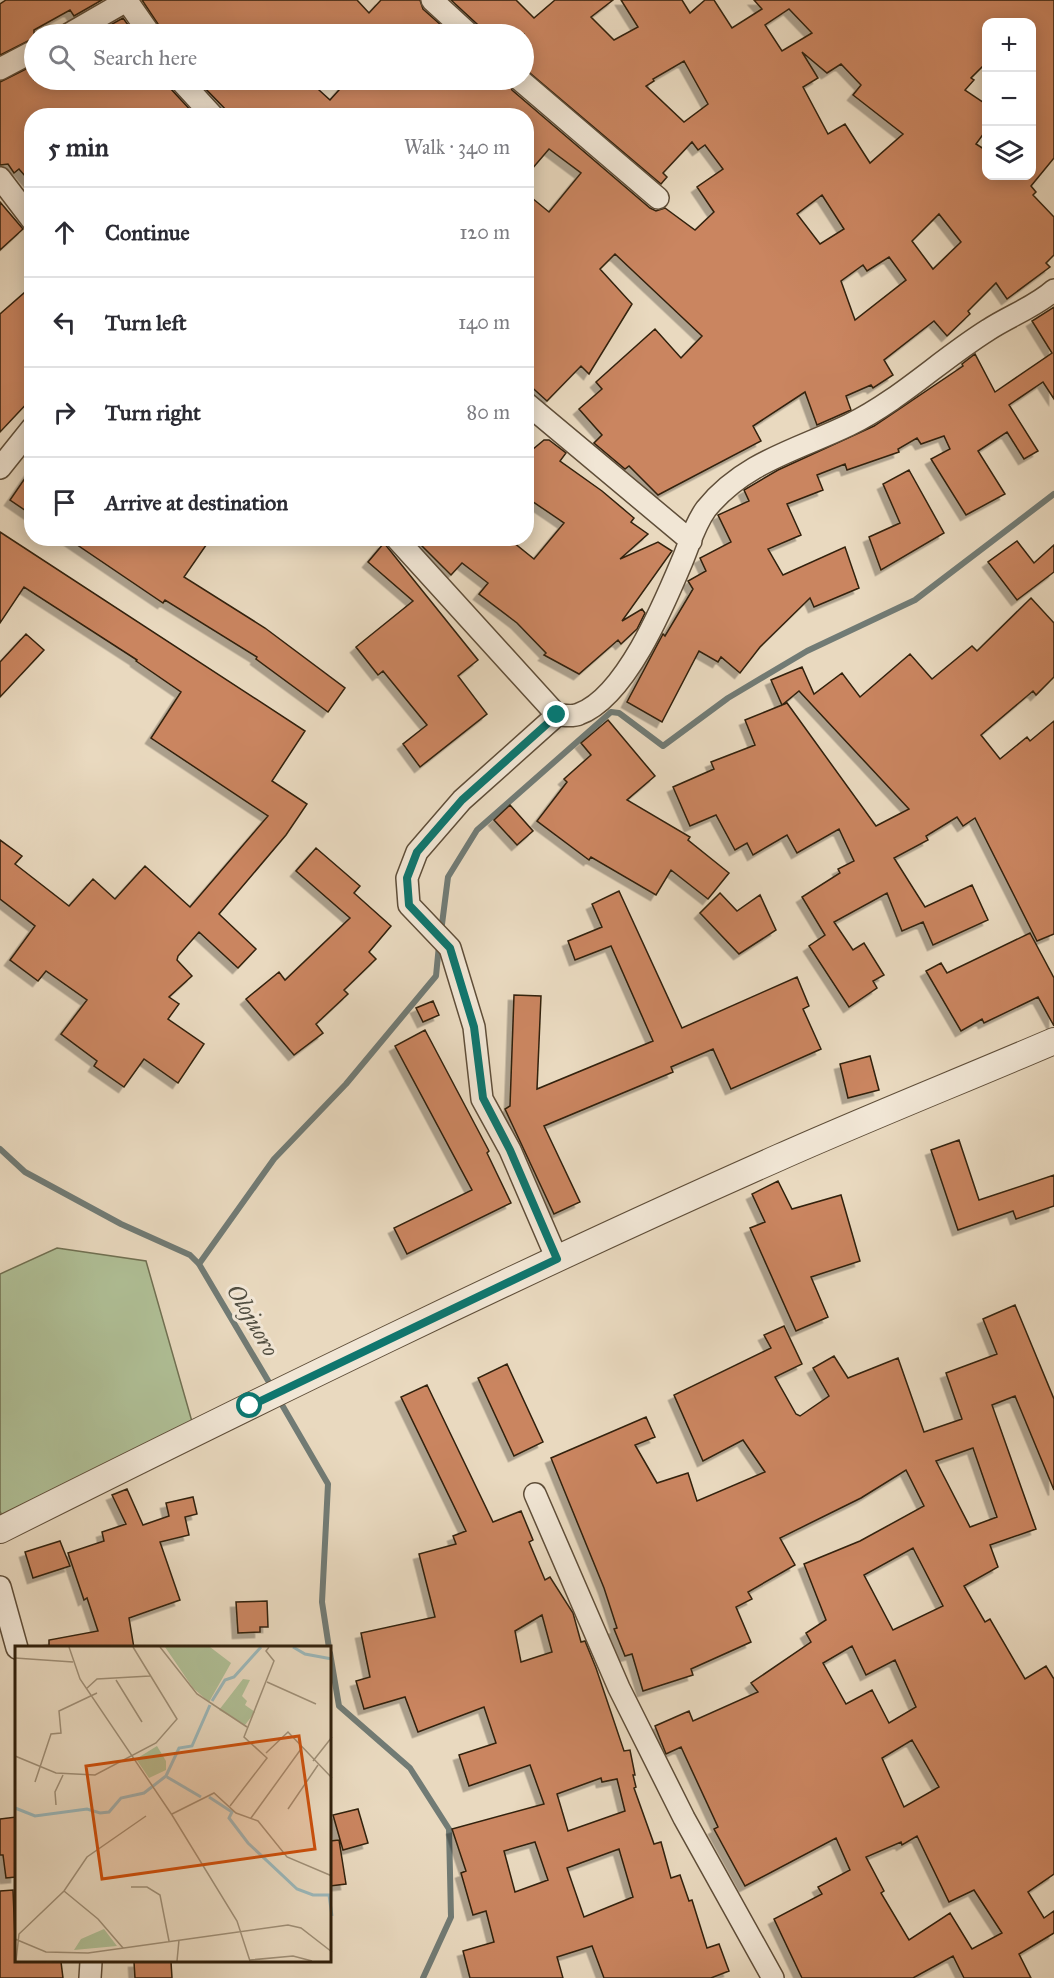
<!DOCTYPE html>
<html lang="en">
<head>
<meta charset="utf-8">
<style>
  body { margin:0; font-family:"IM FELL Great Primer",serif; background:#f2f2f3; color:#2b2b33 }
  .controls { position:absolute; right:18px; top:18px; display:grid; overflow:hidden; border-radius:12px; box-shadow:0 3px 15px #0003 }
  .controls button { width:54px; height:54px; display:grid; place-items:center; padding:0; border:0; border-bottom:2px solid #e1e1e2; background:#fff; color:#2b2b33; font:30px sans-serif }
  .stop { position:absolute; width:18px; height:18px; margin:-14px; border:4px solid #0f766e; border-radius:50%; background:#fff }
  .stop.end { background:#0f766e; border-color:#fff; box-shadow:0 2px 6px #0008 }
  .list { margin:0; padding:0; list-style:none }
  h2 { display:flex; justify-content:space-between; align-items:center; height:78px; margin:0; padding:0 24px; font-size:26px }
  h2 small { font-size:20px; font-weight:400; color:#7c7c81 }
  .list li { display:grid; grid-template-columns:39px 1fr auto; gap:18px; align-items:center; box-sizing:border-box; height:90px; padding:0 24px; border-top:2px solid #e1e1e2 }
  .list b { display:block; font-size:22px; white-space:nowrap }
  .list em { font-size:20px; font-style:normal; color:#7c7c81 }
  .icon { flex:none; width:33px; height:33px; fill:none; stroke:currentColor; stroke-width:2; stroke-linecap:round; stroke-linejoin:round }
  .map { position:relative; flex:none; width:1054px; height:1978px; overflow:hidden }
  .search { position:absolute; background:#fff; box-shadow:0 3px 15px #0003; left:24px; top:24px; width:510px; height:66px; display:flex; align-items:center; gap:15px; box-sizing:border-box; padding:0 21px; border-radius:33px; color:#7c7c81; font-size:22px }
  .panel { position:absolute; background:#fff; box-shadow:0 3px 15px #0003; left:24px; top:108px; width:510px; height:438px; border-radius:24px }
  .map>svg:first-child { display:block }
  .green { fill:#b0c097; stroke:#707052; stroke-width:1.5 }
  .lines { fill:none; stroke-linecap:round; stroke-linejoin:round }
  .stream { stroke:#717b75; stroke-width:6 }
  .building { fill:#ca8560; stroke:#31200c; stroke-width:1.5; fill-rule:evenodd; filter:url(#shadow) }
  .minor-casing { stroke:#5f4e39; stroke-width:24 }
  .tertiary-casing { stroke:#5f4e39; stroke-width:28 }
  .minor { stroke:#f1e6d5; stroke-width:21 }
  .tertiary { stroke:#f1e6d5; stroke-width:26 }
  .route { stroke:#0f766e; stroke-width:8 }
  .labels { text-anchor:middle; stroke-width:6; stroke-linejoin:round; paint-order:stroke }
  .water-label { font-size:24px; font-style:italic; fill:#514e41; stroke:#f1e6d5 }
  .inset-river { fill:none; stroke:#9bb8bb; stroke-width:3 }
  .inset-road { fill:none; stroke:#9f8f77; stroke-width:1.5 }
  .view { fill:#cd500c; fill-opacity:0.15; stroke:#cd500c; stroke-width:3 }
  .inset-edge { fill:none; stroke:#31200c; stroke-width:3 }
</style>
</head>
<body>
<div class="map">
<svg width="1054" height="1978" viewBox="0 0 1054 1978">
  <defs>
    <filter id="shadow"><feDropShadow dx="-5.5" dy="5.5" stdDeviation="0" flood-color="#0004"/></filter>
  </defs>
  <rect width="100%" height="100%" fill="#e9d9bf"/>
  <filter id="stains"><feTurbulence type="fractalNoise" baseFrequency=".00333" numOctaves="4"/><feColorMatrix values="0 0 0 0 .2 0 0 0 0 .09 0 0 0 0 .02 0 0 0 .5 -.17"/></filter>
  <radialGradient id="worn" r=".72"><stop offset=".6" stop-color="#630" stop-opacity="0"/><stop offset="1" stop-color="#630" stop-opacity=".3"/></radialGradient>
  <!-- green -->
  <path class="green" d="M57 1248 146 1261 193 1425 3 1519 0 1511V1274Z"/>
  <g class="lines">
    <!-- stream -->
    <path class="stream" d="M441 932 448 877 477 830 611 712 619 713 663 746 728 698 807 651 915 600 1054 494
      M0 1149 25 1172 121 1224 190 1255 199 1264 273 1389
      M199 1264 274 1159 346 1084 436 976 439 945
      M278 1398 328 1484 322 1602 329 1648
      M330 1653 339 1706 410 1768 449 1829 451 1917 423 1978"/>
  </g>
  <!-- building -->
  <path class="building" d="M6 0H102L74 16 70 10 34 30V38L0 55V4Z
    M142 0H357L369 13 381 0H420L423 9 451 34H289L281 25 265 34H162L160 27Z
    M451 0H516L534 18 555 0H613L591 17 614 40 638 27 621 0H682L690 13 705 0H714L732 28 762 9 754 0H1054V158L1031 186 1036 192 1033 195 1054 217V255L1046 263 1050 267 1007 299 996 283 968 311 970 314 947 336 934 321 884 360 893 375 873 388 871 385 846 396 851 410 817 425 805 392 753 426 761 441 658 495 629 466 625 469 594 443 602 435 579 409 602 389 596 382 655 329 681 358 702 336 615 254 600 269 632 304 589 374 581 366 547 401 526 382V193L549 212 581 173 549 149 526 176V116H232L197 80H308L330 100 348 80H508L512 90 650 208 656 211 665 208 695 230 714 212 697 187 723 169 705 145 698 150 692 142 663 173 667 177 661 184 524 68V34H481L478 25ZM789 9 812 33 782 51 765 25ZM987 22H1032V176H987V151L976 144 987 129V105L965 90 974 80 971 78 987 62ZM802 52 827 73 841 64 861 85 853 95 903 134 870 163 845 124 828 134 803 87 818 78ZM684 61 708 104 684 122 646 86 654 81 653 79ZM822 195 844 229 820 244 797 214ZM939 214 961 242 933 269 912 241ZM889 257 906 280 855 320 841 281 863 265 867 271Z
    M123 18 131 29 123 34H94Z
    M34 65V80H168L171 89 195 115 32 116V184L19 169 14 173 8 164 0 165V82Z
    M0 202 23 229 0 250Z
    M32 286V398L0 432V314Z
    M1054 307V399L1043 382 1009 405 1038 451 1024 459 1007 432 978 451 1005 494 966 515 931 459 950 449 944 436 921 444 917 438 898 449 899 452 847 470 845 464 817 475 823 490 787 504 801 535 768 549 783 575 845 547 859 588 814 607 810 598 760 647 740 673 721 657 718 662 699 651 662 722 627 702 663 634 665 636 693 589 688 581 706 571 700 558 731 542 718 515 749 501 744 490 778 470 874 426 963 366 962 364 975 354 995 392 1052 353 1032 321Z
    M544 440H549L566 453 560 461 602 491 634 518 631 522 648 534 620 559 658 542 672 551 622 621 642 609 645 613 637 629 621 644 618 640 579 674 544 655 546 653 517 623 479 594 488 583 462 563 451 575 414 538H508L534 559 564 523 526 497V455Z
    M32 468V515L10 500Z
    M909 470 944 533 881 570 869 537 900 523 883 484Z
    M0 532 305 731 272 781 307 804 286 835 219 914 256 949 238 968 199 932 178 956 177 960 192 976 169 997 179 1004 168 1019 204 1044 178 1083 144 1059 124 1087 94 1066 97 1061 61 1034 87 1000 46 971 38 981 10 960 35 926 0 899V840L22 856 15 864 69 906 93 879 115 899 145 866 190 907 268 816 151 738 181 692 136 661 137 660 24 587 0 623Z
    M67 538H211L184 577 265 628 345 688 328 712 256 659 257 657 165 600 163 603Z
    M1017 541 1034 563 1054 545V572L1017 600 988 562Z
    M384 543 478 660 458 676 487 714 420 767 403 744 427 725 383 671 378 675 356 647 413 601 368 562Z
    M1031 598 1054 623V677L1036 695 1033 691 981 735 1000 759 1027 737 1030 741 1054 721V934L1037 941 975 818 963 826 957 817 926 836 928 840 894 858 925 907 972 885 988 920 933 945 923 922 902 931 887 893 834 922 853 950 864 943 884 975 873 981 877 988 849 1007 809 946 825 935 802 897 840 873 838 869 854 861 839 829 797 853 787 835 753 855 747 843 735 850 716 815 690 826 673 787 714 769 711 762 755 745 745 720 787 703 876 826 909 809 799 691 782 705 771 680 802 667 814 694 842 673 860 697 910 654 932 679 972 646 977 651Z
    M26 634 44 650 0 697V662Z
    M608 720 655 776 627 800 690 837 688 840 729 873 708 899 671 870 656 895 591 857 589 860 537 821 567 782 564 779 591 755 581 743Z
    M510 805 533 831 517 845 494 820Z
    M316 848 360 886 354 893 391 926 369 952 376 959 344 990 348 994 316 1024 323 1033 294 1055 246 999 279 972 285 980 350 918 296 871Z
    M619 891 682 1028 797 977 809 1006 803 1009 821 1049 731 1089 713 1049 671 1067 673 1072 544 1126 580 1202 554 1214 505 1109 510 1106 514 995 541 996 537 1089 653 1041 611 946 575 960 568 941 602 927 592 904Z
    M720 893 737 911 760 895 776 930 739 954 700 913Z
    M1030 933 1054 978V1026L1038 997 984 1023 982 1019 961 1031 926 971 941 963 947 973Z
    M433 1001 439 1015 423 1022 416 1008Z
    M425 1030 489 1151 487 1153 511 1203 407 1254 394 1228 472 1190 395 1046Z
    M870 1056 879 1090 848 1098 840 1064Z
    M959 1140 979 1200 1054 1175V1206L1016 1219 1013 1211 958 1230 931 1150Z
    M778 1181 792 1209 841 1195 860 1261 811 1277 828 1317 796 1331 750 1228 765 1222 752 1194Z
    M1015 1305 1054 1399V1490L1015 1396 992 1405 1036 1529 990 1545 998 1567 964 1586 985 1622 990 1619 1025 1679 1046 1666 1054 1679V1874L1028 1892 1044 1918 1054 1911V1933L1019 1954 1031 1978H964L953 1956 913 1978H802L774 1919 822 1894 818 1887 850 1870 836 1838 745 1886 714 1829 718 1827 681 1747 666 1754 655 1726 689 1711 693 1721 758 1692 751 1683 811 1642 806 1633 826 1620 804 1564 860 1541 924 1506 906 1470 861 1498 780 1538 795 1565 748 1592 752 1599 736 1607 751 1642 691 1669 693 1675 643 1691 632 1654 625 1656 614 1629 617 1628 604 1588 551 1458 646 1417 655 1437 635 1445 657 1483 688 1473 697 1501 765 1472 743 1440 703 1461 674 1395 771 1348 764 1335 784 1326 802 1364 775 1377 796 1414 800 1416 829 1396 813 1368 834 1356 848 1378 898 1358 924 1432 962 1419 946 1373 997 1354 983 1319ZM973 1448 997 1517 970 1527 936 1461ZM913 1548 943 1606 893 1630 864 1575ZM852 1646 866 1675 895 1660 916 1707 889 1723 872 1690 846 1704 823 1663ZM912 1740 939 1787 904 1807 882 1758ZM917 1836 949 1902 974 1890 1002 1933 972 1949 950 1913 909 1940 881 1893 884 1891 866 1857 901 1842 902 1845Z
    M507 1364 543 1442 514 1456 478 1378Z
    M427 1385 493 1522 521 1511 533 1540 529 1542 545 1580 550 1577 573 1613 581 1642 585 1641 596 1668 624 1751 630 1750 635 1775H633L636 1787 634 1788 654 1844 661 1842 671 1878 680 1875 689 1901 692 1900 707 1948 719 1944 729 1971 711 1978H604L592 1946 557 1957 563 1978H470L463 1951 494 1942 486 1911 473 1915 461 1873 466 1871 452 1829 544 1804 530 1765 469 1786 459 1755 496 1743 484 1707 418 1732 405 1697 364 1709 356 1681 370 1677 361 1633 435 1617 419 1554 456 1544 453 1536 466 1531 401 1397ZM542 1615 552 1652 521 1662 515 1631ZM601 1778 602 1782 617 1779 625 1811 568 1831 557 1794ZM535 1842 548 1880 515 1892 504 1851ZM619 1849 633 1897 584 1917 567 1868Z
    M127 1489 143 1525 169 1516 166 1503 193 1497 197 1514 185 1517 189 1535 160 1542 180 1600 129 1618 134 1648H49V1640L98 1631 87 1598 84 1600 68 1553 104 1541 102 1532 126 1524 112 1495Z
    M60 1541 70 1566 33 1578 25 1552Z
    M267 1601 268 1627H260V1632L238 1633 236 1602Z
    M358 1809 368 1843 343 1850 333 1815Z
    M16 1817V1877L6 1878 3 1855H0V1819Z
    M339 1840 346 1884 330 1886V1841Z
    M13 1890 16 1962H61L63 1978H0V1891Z
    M134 1962H171L172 1978H135Z"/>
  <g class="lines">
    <!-- minor casing -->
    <g class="minor-casing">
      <path id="minor" d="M432 0 469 34
        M127 1 150 34
        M69 34 128 0
        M0 69 34 51
        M180 80 213 116
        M520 80 658 198
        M0 178 32 220
        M526 403 691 541
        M0 468 32 428
        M396 538 557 715
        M557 1259 510 1150 482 1099 474 1027 450 948 409 905 407 878 417 852 462 800 557 715C563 715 573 717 579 714 626 697 665 602 683 559 690 542 695 524 706 509 744 462 797 450 849 425 900 400 940 360 988 330 1009 316 1035 307 1054 290
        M535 1494 619 1688 684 1818 773 1978
        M0 1587 17 1648
        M90 1978 91 1962"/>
    </g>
    <!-- tertiary casing -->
    <g class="tertiary-casing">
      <path id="tertiary" d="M0 1530C258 1401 516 1274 780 1157 870 1117 963 1080 1054 1041"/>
    </g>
    <!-- minor -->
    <use href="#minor" class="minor"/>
    <!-- tertiary -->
    <use href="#tertiary" class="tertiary"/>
  </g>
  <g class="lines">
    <!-- route -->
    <path class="route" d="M250 1406 557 1259 510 1150 483 1098 474 1027 450 948 409 905 407 878 417 852 462 800 557 715"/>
  </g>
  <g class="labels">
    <!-- water labels -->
    <g class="water-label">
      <text transform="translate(253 1320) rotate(60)" y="8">Olojuoro</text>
    </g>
  </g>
  <!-- overview -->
  <g transform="translate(15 1646)">
    <rect width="316" height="316" fill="#e9d9bf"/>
    <path d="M150 1H195L216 17 194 56 178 42ZM228 33 235 34 227 50 232 55 230 59 240 66 230 79 204 64ZM142 100 151 115V124L134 132 121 113ZM89 283 102 300 59 304 66 293Z" fill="#b0c097"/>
    <path class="inset-river" d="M278 1 290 8 317 13M197 55 210 34 219 31 246 1M152 131 186 151M194 151 217 166 214 172 233 197 282 243 298 249H314L317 270M0 162 20 170 72 163 85 167 94 166 106 152 129 147 151 130 164 102 177 100 195 59"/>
    <path class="inset-road" d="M54 1 65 33 157 169 222 275 235 315M145 1 182 48 232 81M0 12 58 16M101 34 127 76M252 36 301 58M71 43 82 33 135 30M251 107 273 86 317 132M0 110 41 127 80 129 141 97 162 73 118 1M298 115 317 91M20 136 36 88 46 87 44 65 82 47M41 159 40 146 48 129M215 160 252 112 229 91 259 15 251 5 254 1M273 163 303 119M157 168 199 147 221 167 243 175 272 211 317 230M236 172 286 103M116 241H132L145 249 154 295M49 245 83 273 108 302M0 293 31 306 73 307 273 279 286 282 317 306M235 314 278 310 297 315M1 315 4 288 49 245 72 211 131 170M162 315 164 294"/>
    <path class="view" d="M284 90 300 203 87 233 71 120Z"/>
    <rect width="316" height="316" class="inset-edge"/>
  </g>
  <rect width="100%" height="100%" filter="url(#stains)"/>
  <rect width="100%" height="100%" fill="url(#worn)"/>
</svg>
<div class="controls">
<button>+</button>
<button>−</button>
<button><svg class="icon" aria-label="layers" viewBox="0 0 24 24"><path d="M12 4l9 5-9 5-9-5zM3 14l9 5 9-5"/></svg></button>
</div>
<div class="stop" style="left:250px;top:1406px"></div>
<div class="stop end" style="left:557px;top:715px"></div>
<div class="search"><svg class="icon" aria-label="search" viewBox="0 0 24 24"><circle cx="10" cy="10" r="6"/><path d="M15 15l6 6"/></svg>Search here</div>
<section class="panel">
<h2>5 min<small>Walk · 340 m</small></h2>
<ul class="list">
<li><svg class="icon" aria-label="ahead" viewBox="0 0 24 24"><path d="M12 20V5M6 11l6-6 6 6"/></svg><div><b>Continue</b></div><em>120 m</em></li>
<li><svg class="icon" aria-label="left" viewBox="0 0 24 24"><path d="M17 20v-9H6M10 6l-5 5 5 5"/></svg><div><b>Turn left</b></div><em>140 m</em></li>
<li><svg class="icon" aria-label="right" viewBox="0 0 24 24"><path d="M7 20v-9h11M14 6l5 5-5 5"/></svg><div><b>Turn right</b></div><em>80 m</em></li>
<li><svg class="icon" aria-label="arrive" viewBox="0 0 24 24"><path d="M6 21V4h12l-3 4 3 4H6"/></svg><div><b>Arrive at destination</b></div></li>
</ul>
</section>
</div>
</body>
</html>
